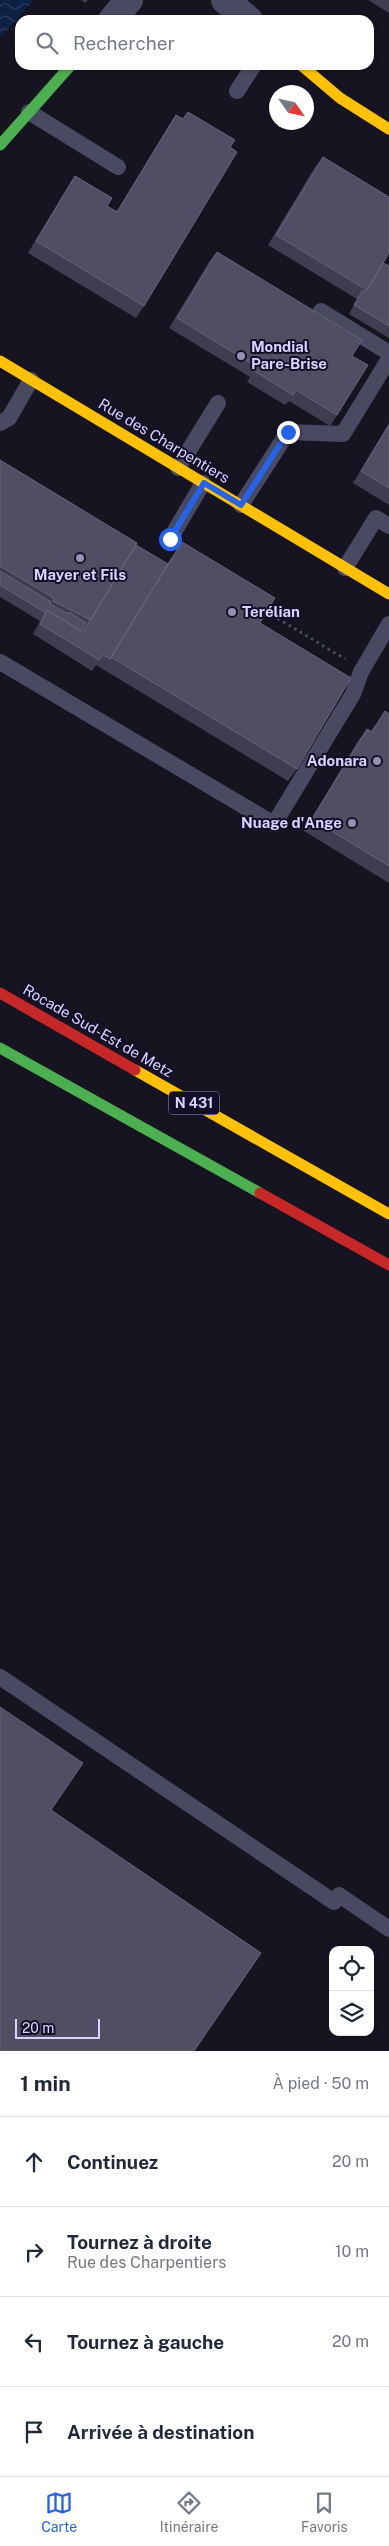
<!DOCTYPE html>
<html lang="fr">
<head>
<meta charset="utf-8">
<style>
  body { margin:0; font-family:"Public Sans",sans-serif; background:#f2f2f3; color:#1f2937 }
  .controls { position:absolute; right:15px; bottom:15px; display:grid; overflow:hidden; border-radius:10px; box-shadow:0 1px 4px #0004 }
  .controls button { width:45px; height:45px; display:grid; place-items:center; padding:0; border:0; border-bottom:1px solid #e0e1e3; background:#fff; color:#1f2937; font:25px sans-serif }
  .compass { position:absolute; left:269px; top:85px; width:45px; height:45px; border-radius:50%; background:#fff; box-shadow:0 1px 4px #0004; rotate:124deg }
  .scale { position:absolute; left:15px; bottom:12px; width:85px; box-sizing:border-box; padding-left:5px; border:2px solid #d9d4ff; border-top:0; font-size:14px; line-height:18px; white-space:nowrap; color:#d9d4ff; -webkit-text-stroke:4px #130f26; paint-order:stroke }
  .stop { position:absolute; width:15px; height:15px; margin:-11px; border:4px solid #2563eb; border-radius:50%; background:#fff }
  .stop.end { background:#2563eb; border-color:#fff; box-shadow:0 1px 5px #0008 }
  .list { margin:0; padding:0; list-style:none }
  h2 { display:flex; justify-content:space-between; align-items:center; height:65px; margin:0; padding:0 20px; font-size:21px }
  h2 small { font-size:16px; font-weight:400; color:#747a83 }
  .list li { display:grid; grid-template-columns:32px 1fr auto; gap:15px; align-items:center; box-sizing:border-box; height:90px; padding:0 20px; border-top:1px solid #e0e1e3 }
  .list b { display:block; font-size:19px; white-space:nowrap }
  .list p { margin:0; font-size:16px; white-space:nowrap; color:#747a83 }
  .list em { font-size:16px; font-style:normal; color:#747a83 }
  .icon { flex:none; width:28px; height:28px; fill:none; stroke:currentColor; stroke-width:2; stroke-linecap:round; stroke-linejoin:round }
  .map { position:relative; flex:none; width:389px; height:2051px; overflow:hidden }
  .search { position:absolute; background:#fff; box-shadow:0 1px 4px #0004; left:15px; right:15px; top:15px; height:55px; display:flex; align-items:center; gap:12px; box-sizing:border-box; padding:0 18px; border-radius:15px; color:#747a83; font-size:19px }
  .sheet { height:425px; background:#fff }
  nav { display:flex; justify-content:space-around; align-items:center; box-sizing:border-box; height:70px; border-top:1px solid #e0e1e3; background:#fff; font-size:14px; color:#747a83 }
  nav a { display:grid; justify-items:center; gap:2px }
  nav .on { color:#2563eb }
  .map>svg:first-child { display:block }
  .water { fill:url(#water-waves) }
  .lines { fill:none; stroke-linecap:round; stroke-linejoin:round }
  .path { stroke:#44505f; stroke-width:3; stroke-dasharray:2.5 4; stroke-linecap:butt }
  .lane { stroke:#4a4962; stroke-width:16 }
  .street { stroke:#4a4962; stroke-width:28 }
  .fast { stroke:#4caf50; stroke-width:11 }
  .slow { stroke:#ffc107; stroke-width:11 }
  .jam { stroke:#c62828; stroke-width:11 }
  .wall { fill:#403d50 }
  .building { fill:#504e63; stroke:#66637b }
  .route { stroke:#2563eb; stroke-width:6 }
  .poi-dot { fill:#9591b1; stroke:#130f26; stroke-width:2 }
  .labels { text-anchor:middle; stroke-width:4; stroke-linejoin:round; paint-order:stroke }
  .shield { fill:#130f26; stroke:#9e99be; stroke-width:1 }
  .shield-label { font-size:14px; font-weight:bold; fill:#d9d4ff }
  .poi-label { font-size:15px; font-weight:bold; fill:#d9d4ff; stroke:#130f26; text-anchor:start }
  .street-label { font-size:15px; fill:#d9d4ff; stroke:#130f26 }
</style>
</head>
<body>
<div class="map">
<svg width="389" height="2051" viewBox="0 0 389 2051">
  <defs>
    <pattern id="water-waves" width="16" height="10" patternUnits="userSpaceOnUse" patternTransform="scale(1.25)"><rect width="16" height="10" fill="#0d2144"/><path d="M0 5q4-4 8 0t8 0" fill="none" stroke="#304060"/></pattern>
  </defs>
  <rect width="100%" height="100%" fill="#161421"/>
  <!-- water -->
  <path class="water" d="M0 0H34L0 38Z"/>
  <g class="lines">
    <!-- path -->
    <path class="path" d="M272 615 345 659"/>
    <!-- lane -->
    <path class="lane" d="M237 91 254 65
      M29 112 118 167
      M321 311 389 353
      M0 423 9 418 31 380
      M178 468 218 403
      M241 505 288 432 343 434 389 359
      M170 539 203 483
      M345 568 376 518 389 526
      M0 662 274 824 353 694 361 672 389 624
      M0 1677 334 1902
      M339 1895 389 1929"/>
    <!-- street -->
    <path class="street" d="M225 0 249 20
      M112 20 129 0"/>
    <!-- fast -->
    <path class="fast" d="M0 145 71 65
      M0 1048 260 1193"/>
    <!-- slow -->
    <path class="slow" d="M301 65 340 98 389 129
      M0 361 389 594
      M135 1070 389 1214"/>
    <!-- jam -->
    <path class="jam" d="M0 993 135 1070
      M260 1193 389 1265"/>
  </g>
  <!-- wall -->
  <path class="wall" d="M81 0H88L85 3Z
    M368 0H389V13Z
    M188 112 144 306 136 318 28 253 67 188 75 176 107 206 117 211 168 127 176 115 183 119Z
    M323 157 383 263 389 266V338L349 314 357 299 268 245 315 167Z
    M217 252 352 356 337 415 330 426 289 401 285 405 247 382 250 377 169 328 209 262Z
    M389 423V505L353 483Z
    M0 460 167 564 182 542 260 623 297 769 288 781 96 665 92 671 33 634 40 621 0 597Z
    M385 711 389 714V883L304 831 358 741 367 729 371 731Z"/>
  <!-- building -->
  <path class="building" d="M188 112 235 140 230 147 237 152 144 306 36 241 75 176 112 198 107 206 117 212 176 115 183 119Z
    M323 157 389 197V253L367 290 276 235Z
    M217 252 362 340 352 356 368 365 337 415 296 390 293 395 254 371 257 367 177 318Z
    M383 263 389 266V326L354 305 363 290 366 292 367 290Z
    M389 425V488L361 471Z
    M0 460 137 543 91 620 53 601 54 598 0 566Z
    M182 542 275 598 260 623 351 678 297 769 111 657Z
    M136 545 168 564 110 659 103 655 99 660 40 624 47 610 83 632Z
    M0 571 51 602 50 604 68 614 69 612 86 623 81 631 47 610 46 613 0 585Z
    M385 711 389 714V866L312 819 367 729 372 732Z
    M0 1707 83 1763 51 1810 261 1953 194 2051H0Z"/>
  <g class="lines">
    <!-- route -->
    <path class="route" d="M170 539 204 483 241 505 288 432"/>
  </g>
  <!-- markers -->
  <g class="poi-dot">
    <circle cx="241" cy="356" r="5"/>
    <circle cx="80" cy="558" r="5"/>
    <circle cx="232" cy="612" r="5"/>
    <circle cx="377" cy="761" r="5"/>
    <circle cx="352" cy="823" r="5"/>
  </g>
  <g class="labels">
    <!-- shield labels -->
    <rect class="shield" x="169" y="1091.5" width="50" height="23" rx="4"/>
    <g class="shield-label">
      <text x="194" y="1108">N 431</text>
    </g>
    <!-- poi labels -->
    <g class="poi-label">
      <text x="251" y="352">Mondial<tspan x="251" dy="17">Pare-Brise</tspan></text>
      <text x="80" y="580" text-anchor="middle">Mayer et Fils</text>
      <text x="242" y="617">Terélian</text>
      <text x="367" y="766" text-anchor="end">Adonara</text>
      <text x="342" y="828" text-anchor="end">Nuage d'Ange</text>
    </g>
    <!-- street labels -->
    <g class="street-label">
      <text transform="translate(164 441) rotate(31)" y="5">Rue des Charpentiers</text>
      <text transform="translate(98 1031) rotate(30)" y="5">Rocade Sud-Est de Metz</text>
    </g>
  </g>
</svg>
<div class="controls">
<button><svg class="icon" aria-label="locate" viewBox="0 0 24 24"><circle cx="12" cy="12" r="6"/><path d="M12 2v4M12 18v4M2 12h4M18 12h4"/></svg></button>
<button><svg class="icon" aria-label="layers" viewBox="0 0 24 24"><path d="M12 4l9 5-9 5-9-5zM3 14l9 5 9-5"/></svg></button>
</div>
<svg class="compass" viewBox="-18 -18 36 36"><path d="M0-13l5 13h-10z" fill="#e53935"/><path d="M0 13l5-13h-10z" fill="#747a83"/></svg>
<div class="scale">20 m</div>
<div class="stop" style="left:170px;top:539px"></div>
<div class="stop end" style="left:288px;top:432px"></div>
<div class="search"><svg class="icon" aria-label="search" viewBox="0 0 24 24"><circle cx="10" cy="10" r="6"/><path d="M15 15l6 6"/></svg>Rechercher</div>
</div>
<section class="sheet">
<h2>1 min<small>À pied · 50 m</small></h2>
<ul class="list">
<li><svg class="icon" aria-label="ahead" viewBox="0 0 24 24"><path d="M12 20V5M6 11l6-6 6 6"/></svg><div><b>Continuez</b></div><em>20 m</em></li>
<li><svg class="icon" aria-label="right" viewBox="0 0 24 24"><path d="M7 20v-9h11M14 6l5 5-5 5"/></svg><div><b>Tournez à droite</b><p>Rue des Charpentiers</p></div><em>10 m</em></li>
<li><svg class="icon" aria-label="left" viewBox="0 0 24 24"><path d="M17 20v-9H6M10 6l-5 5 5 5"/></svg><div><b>Tournez à gauche</b></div><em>20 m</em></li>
<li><svg class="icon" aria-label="arrive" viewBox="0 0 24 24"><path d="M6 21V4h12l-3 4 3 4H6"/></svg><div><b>Arrivée à destination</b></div></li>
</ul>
</section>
<nav>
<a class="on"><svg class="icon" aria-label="map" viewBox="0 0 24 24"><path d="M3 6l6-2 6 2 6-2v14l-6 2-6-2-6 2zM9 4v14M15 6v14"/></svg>Carte</a>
<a><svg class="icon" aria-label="directions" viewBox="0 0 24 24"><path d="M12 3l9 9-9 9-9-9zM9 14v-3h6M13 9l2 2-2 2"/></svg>Itinéraire</a>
<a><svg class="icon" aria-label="saved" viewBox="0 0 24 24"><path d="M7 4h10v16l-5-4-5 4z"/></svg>Favoris</a>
</nav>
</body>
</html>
